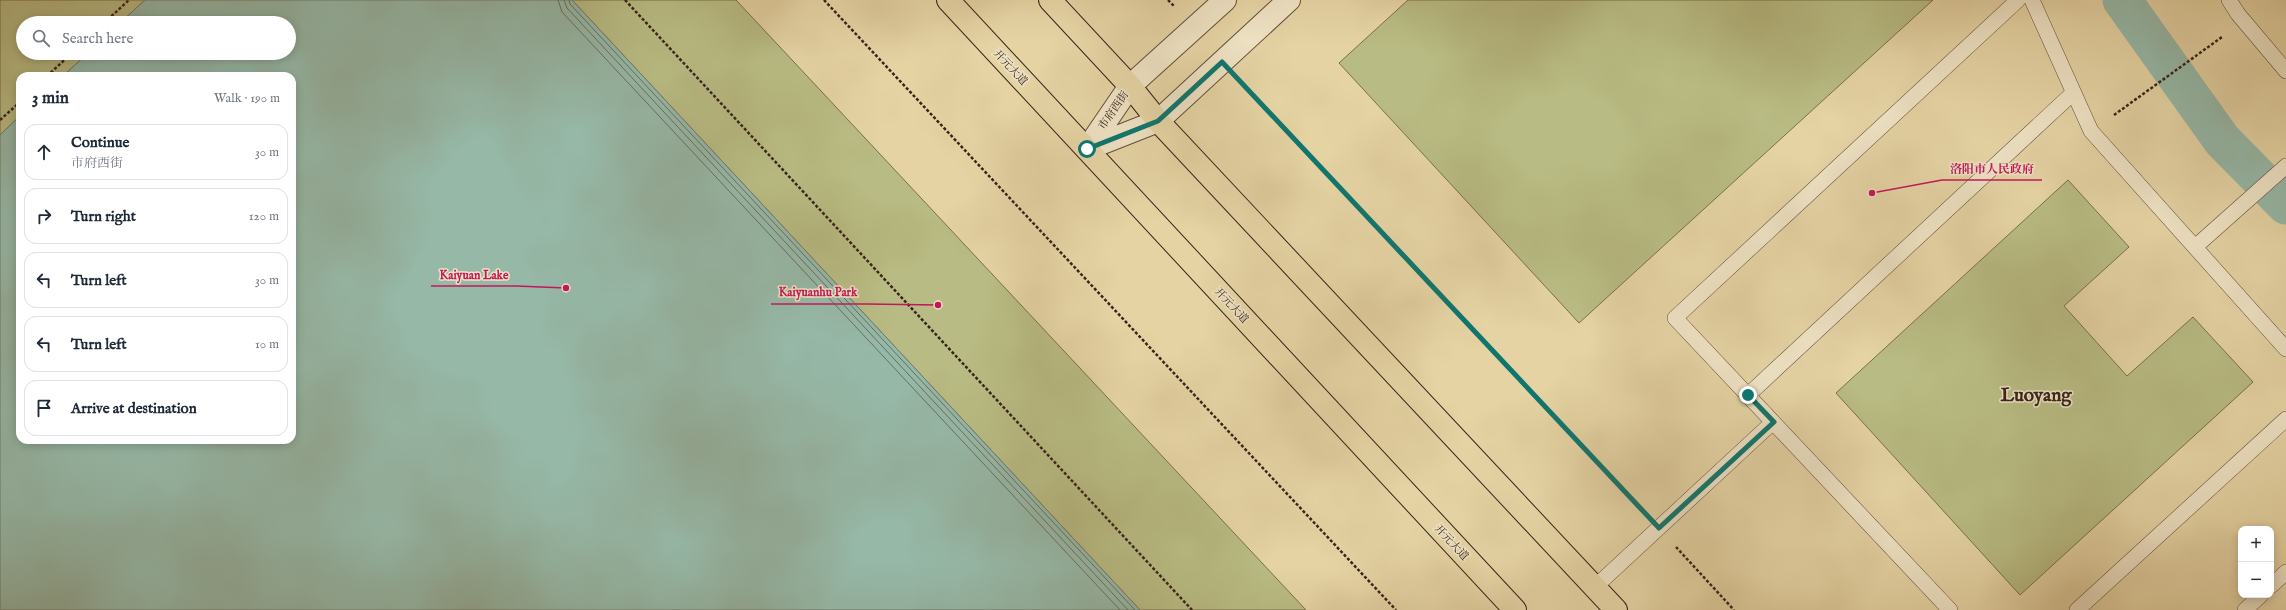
<!DOCTYPE html>
<html lang="en">
<head>
<meta charset="utf-8">
<style>
  body { margin:0; font-family:"IM FELL English","Noto Serif SC",serif; background:#f2f2f3; color:#1f2937 }
  .controls { position:absolute; right:12px; bottom:12px; display:grid; overflow:hidden; border-radius:8px; box-shadow:0 2px 10px #0003 }
  .controls button { width:36px; height:36px; display:grid; place-items:center; padding:0; border:0; border-bottom:1px solid #e0e1e3; background:#fff; color:#1f2937; font:20px sans-serif }
  .stop { position:absolute; width:12px; height:12px; margin:-9px; border:3px solid #0f766e; border-radius:50%; background:#fff }
  .stop.end { background:#0f766e; border-color:#fff; box-shadow:0 1px 4px #0008 }
  .list { margin:0; padding:0; list-style:none }
  h2 { display:flex; justify-content:space-between; align-items:center; height:52px; margin:0; padding:0 16px; font-size:17px }
  h2 small { font-size:13px; font-weight:400; color:#747a83 }
  .list li { display:grid; grid-template-columns:26px 1fr auto; gap:12px; align-items:center; box-sizing:border-box; height:56px; margin:0 8px 8px; padding:0 8px; border:1px solid #e0e1e3; border-radius:12px }
  .list b { display:block; font-size:15px; white-space:nowrap }
  .list p { margin:0; font-size:13px; white-space:nowrap; color:#747a83 }
  .list em { font-size:13px; font-style:normal; color:#747a83 }
  .icon { flex:none; width:22px; height:22px; fill:none; stroke:currentColor; stroke-width:2; stroke-linecap:round; stroke-linejoin:round }
  .map { position:relative; flex:none; width:2286px; height:610px; overflow:hidden }
  .search { position:absolute; background:#fff; box-shadow:0 2px 10px #0003; left:16px; top:16px; width:280px; height:44px; display:flex; align-items:center; gap:10px; box-sizing:border-box; padding:0 14px; border-radius:22px; color:#747a83; font-size:15px }
  .panel { position:absolute; background:#fff; box-shadow:0 2px 10px #0003; left:16px; top:72px; width:280px; height:372px; border-radius:12px }
  .map>svg:first-child { display:block }
  .green { fill:#b8bb83; stroke:#786f4e }
  .water { fill:#96b8a7; stroke:#707c6f }
  .lines { fill:none; stroke-linecap:round; stroke-linejoin:round }
  .shore { stroke:#676e60; stroke-width:1 }
  .canal { stroke:#96b8a7; stroke-width:39 }
  .service-casing { stroke:#634f3c; stroke-width:16 }
  .tertiary-casing { stroke:#634f3c; stroke-width:24 }
  .primary-casing { stroke:#38231a; stroke-width:24 }
  .path { stroke:#38231a; stroke-width:2.5; stroke-dasharray:3 2; stroke-linecap:butt }
  .service { stroke:#eee2c4; stroke-width:15 }
  .tertiary { stroke:#eee2c4; stroke-width:22 }
  .primary { stroke:#e5d3a4; stroke-width:22 }
  .route { stroke:#0f766e; stroke-width:5 }
  .labels { text-anchor:middle; stroke-width:3; stroke-linejoin:round; paint-order:stroke }
  .street-label { font-size:11px; fill:#38231a; stroke:#eee2c4 }
  .town-label { font-size:19px; font-weight:bold; fill:#38231a; stroke:#eee2c4 }
  .leader { fill:none; stroke:#c2185b; stroke-width:1.5 }
  .callout-dot { fill:#c2185b; stroke:#eee2c4; stroke-width:1.5 }
  .callout-label { font-size:12px; text-anchor:middle; font-weight:bold; fill:#c2185b; stroke:#eee2c4; stroke-width:3; stroke-linejoin:round; paint-order:stroke }
</style>
</head>
<body>
<div class="map">
<svg width="2286" height="610" viewBox="0 0 2286 610">
  <rect width="100%" height="100%" fill="#e5d3a4"/>
  <filter id="stains"><feTurbulence type="fractalNoise" baseFrequency=".005" numOctaves="4"/><feColorMatrix values="0 0 0 0 .2 0 0 0 0 .09 0 0 0 0 .02 0 0 0 .5 -.17"/></filter>
  <radialGradient id="worn" r=".72"><stop offset=".6" stop-color="#630" stop-opacity="0"/><stop offset="1" stop-color="#630" stop-opacity=".3"/></radialGradient>
  <!-- green -->
  <path class="green" d="M0 0H145L120 23H23V53H88L63 76H20V116L0 135Z
    M572 0H736L1306 610H1140Z
    M1408 0H1933L1579 323 1339 63Z
    M2068 180 2129 247 2064 306 2127 376 2193 317 2253 382 2020 595 1836 393Z"/>
  <!-- water -->
  <path class="water" d="M145 0H572L1140 610H0V135L20 116V440H292V76H63L88 53H289V23H120Z"/>
  <g class="lines">
    <!-- shore -->
    <path class="shore" d="M558 0 562 12 1120 610
      M564 0 567 8 1128 610
      M569 0 570 4 1135 610"/>
    <!-- canal -->
    <path class="canal" d="M2122 0 2222 140 2286 205"/>
    <!-- service casing -->
    <g class="service-casing">
      <path id="service" d="M2032 0 2091 131 2286 349
        M2229 0 2238 14 2286 71
        M2195 247 2286 166
        M1748 395 2073 93
        M2271 586 2286 572
        M1595 587 1773 422
        M1950 610 1675 318 2018 0
        M2077 610 2286 419
        M2245 610 2261 595"/>
    </g>
    <!-- tertiary casing -->
    <g class="tertiary-casing">
      <path id="tertiary" d="M1087 149 1158 121 1289 0
        M1087 149 1130 86 1225 0"/>
    </g>
    <!-- primary casing -->
    <g class="primary-casing">
      <path id="primary" d="M948 0 1515 610
        M1050 0 1130 86 1158 121 1616 610"/>
    </g>
    <!-- path -->
    <path class="path" d="M625 0 1192 610
      M824 0 1396 610
      M1168 0 1174 6
      M104 23 129 0
      M47 76 72 53
      M1243 85 1640 509
      M2114 115 2222 37
      M0 120 20 102
      M1676 547 1734 610"/>
    <!-- service -->
    <use href="#service" class="service"/>
    <!-- tertiary -->
    <use href="#tertiary" class="tertiary"/>
    <!-- primary -->
    <use href="#primary" class="primary"/>
  </g>
  <g class="lines">
    <!-- route -->
    <path class="route" d="M1087 149 1158 121 1222 62 1659 528 1774 422 1748 395"/>
  </g>
  <g class="labels">
    <!-- street labels -->
    <g class="street-label">
      <text transform="translate(1011 67) rotate(47)" y="4">开元大道</text>
      <text transform="translate(1113 110) rotate(-55)" y="4">市府西街</text>
      <text transform="translate(1232 305) rotate(47)" y="4">开元大道</text>
      <text transform="translate(1452 542) rotate(47)" y="4">开元大道</text>
    </g>
    <!-- town labels -->
    <g class="town-label">
      <text x="2036" y="401">Luoyang</text>
    </g>
  </g>
  <!-- callouts -->
  <path class="leader" d="M1872 193L1942 180H2042M566 288L516 286H431M938 305L866 304H771"/>
  <g class="callout-dot">
    <circle cx="1872" cy="193" r="4"/>
    <circle cx="566" cy="288" r="4"/>
    <circle cx="938" cy="305" r="4"/>
  </g>
  <g class="callout-label">
    <text x="1992" y="173">洛阳市人民政府</text>
    <text x="474" y="279">Kaiyuan Lake</text>
    <text x="818" y="296">Kaiyuanhu Park</text>
  </g>
  <rect width="100%" height="100%" filter="url(#stains)"/>
  <rect width="100%" height="100%" fill="url(#worn)"/>
</svg>
<div class="controls">
<button>+</button>
<button>−</button>
</div>
<div class="stop" style="left:1087px;top:149px"></div>
<div class="stop end" style="left:1748px;top:395px"></div>
<div class="search"><svg class="icon" aria-label="search" viewBox="0 0 24 24"><circle cx="10" cy="10" r="6"/><path d="M15 15l6 6"/></svg>Search here</div>
<section class="panel">
<h2>3 min<small>Walk · 190 m</small></h2>
<ul class="list">
<li><svg class="icon" aria-label="ahead" viewBox="0 0 24 24"><path d="M12 20V5M6 11l6-6 6 6"/></svg><div><b>Continue</b><p>市府西街</p></div><em>30 m</em></li>
<li><svg class="icon" aria-label="right" viewBox="0 0 24 24"><path d="M7 20v-9h11M14 6l5 5-5 5"/></svg><div><b>Turn right</b></div><em>120 m</em></li>
<li><svg class="icon" aria-label="left" viewBox="0 0 24 24"><path d="M17 20v-9H6M10 6l-5 5 5 5"/></svg><div><b>Turn left</b></div><em>30 m</em></li>
<li><svg class="icon" aria-label="left" viewBox="0 0 24 24"><path d="M17 20v-9H6M10 6l-5 5 5 5"/></svg><div><b>Turn left</b></div><em>10 m</em></li>
<li><svg class="icon" aria-label="arrive" viewBox="0 0 24 24"><path d="M6 21V4h12l-3 4 3 4H6"/></svg><div><b>Arrive at destination</b></div></li>
</ul>
</section>
</div>
</body>
</html>
